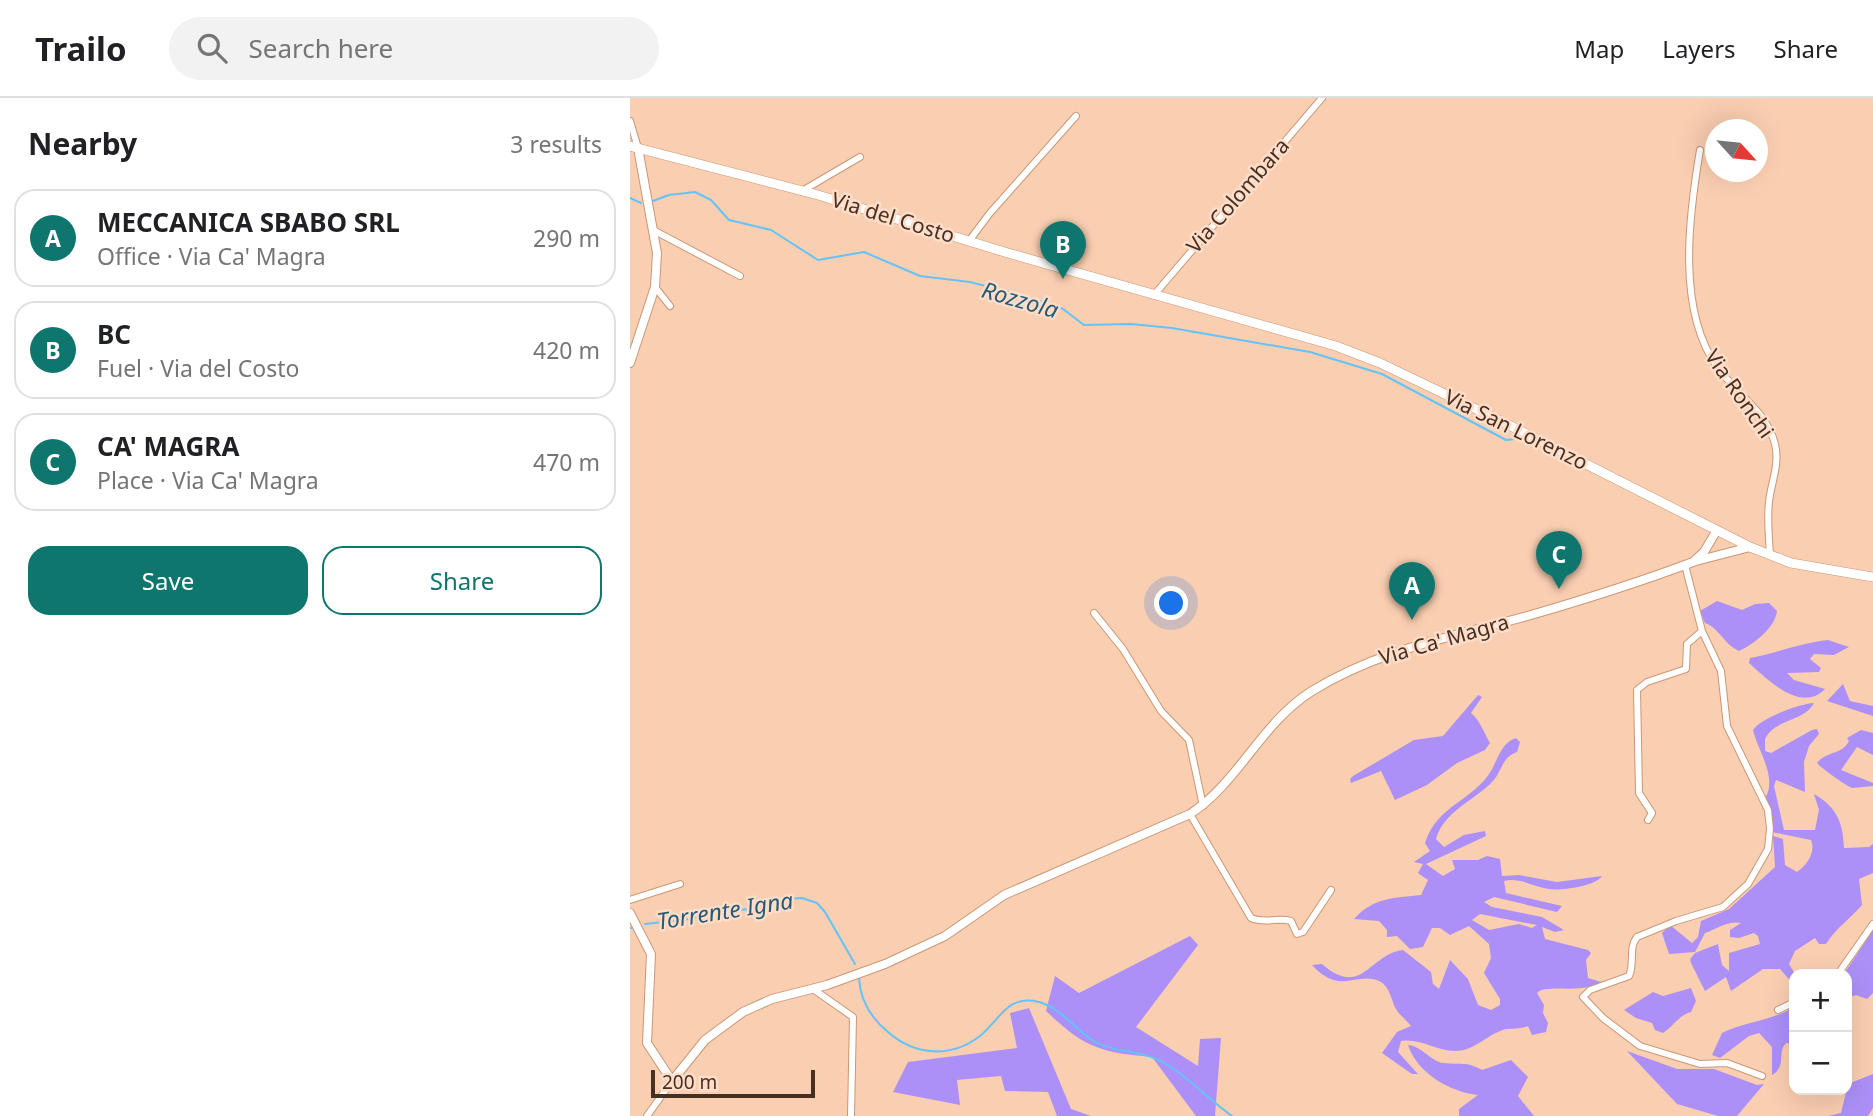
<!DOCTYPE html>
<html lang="en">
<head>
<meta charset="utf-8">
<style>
  body { margin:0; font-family:"Noto Sans",sans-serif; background:#f2f2f2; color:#202124 }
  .controls { position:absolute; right:21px; bottom:21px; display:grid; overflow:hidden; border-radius:14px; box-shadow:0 7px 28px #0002 }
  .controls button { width:63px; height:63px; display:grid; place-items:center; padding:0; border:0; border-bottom:2px solid #e0e0e0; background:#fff; color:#202124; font:35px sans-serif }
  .compass { position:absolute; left:1075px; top:21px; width:63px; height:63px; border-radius:50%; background:#fff; box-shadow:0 7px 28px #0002; rotate:117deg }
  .scale { position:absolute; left:21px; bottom:18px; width:164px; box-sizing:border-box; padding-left:7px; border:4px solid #463022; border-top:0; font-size:19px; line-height:24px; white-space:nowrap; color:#463022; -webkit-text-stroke:5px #ffddc8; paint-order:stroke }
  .you { position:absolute; left:542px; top:506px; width:24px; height:24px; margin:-18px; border:5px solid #fff; border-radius:50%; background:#1a73e8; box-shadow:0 0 0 10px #1a73e833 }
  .badge { display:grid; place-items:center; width:46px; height:46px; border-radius:50%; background:#0f766e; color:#fff; font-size:23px; font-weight:700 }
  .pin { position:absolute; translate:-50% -58px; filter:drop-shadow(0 2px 4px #0008) }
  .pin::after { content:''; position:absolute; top:37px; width:24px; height:21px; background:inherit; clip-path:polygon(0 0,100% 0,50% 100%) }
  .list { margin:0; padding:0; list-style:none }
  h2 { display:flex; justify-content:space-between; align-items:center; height:91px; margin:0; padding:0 28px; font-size:30px }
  h2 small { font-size:23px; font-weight:400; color:#757577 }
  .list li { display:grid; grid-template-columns:46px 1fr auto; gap:21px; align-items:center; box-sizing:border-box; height:98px; margin:0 14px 14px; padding:0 14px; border:2px solid #e0e0e0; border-radius:21px }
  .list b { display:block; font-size:26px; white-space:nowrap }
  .list p { margin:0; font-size:23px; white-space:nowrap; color:#757577 }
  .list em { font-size:23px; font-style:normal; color:#757577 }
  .actions { display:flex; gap:14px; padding:21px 28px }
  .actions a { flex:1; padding:16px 0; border:2px solid #0f766e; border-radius:21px; text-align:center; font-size:24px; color:#0f766e }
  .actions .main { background:#0f766e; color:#fff }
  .icon { flex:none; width:38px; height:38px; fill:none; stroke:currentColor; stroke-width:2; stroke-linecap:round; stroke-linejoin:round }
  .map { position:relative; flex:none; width:1243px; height:1018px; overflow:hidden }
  header { display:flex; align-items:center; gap:42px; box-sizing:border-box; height:98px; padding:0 35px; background:#fff; border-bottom:2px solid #e0e0e0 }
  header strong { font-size:33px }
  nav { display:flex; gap:38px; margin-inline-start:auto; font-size:24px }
  .search { width:490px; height:63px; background:#f2f2f2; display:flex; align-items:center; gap:18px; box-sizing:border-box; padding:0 24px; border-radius:38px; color:#757577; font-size:26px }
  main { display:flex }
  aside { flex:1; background:#fff }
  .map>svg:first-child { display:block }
  .forest { fill:#ac90f8; fill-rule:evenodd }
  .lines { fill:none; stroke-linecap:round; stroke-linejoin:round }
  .stream { stroke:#62c4f9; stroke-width:2 }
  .minor-casing { stroke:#cb9775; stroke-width:8 }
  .tertiary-casing { stroke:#cb9775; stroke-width:10 }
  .secondary-casing { stroke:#cb9775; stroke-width:10 }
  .minor { stroke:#fff; stroke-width:6 }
  .tertiary { stroke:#fff; stroke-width:8 }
  .secondary { stroke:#fff; stroke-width:9 }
  .labels { text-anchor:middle; stroke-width:5; stroke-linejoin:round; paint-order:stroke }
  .street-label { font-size:21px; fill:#463022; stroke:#ffddc8 }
  .water-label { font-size:23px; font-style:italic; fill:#265a76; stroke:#ffddc8 }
</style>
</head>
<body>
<header>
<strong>Trailo</strong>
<div class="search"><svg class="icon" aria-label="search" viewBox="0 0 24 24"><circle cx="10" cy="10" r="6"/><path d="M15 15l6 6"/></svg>Search here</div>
<nav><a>Map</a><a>Layers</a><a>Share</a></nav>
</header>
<main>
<aside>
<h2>Nearby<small>3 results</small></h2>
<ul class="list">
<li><span class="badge">A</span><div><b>MECCANICA SBABO SRL</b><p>Office · Via Ca' Magra</p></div><em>290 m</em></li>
<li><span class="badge">B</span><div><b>BC</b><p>Fuel · Via del Costo</p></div><em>420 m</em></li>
<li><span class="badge">C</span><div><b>CA' MAGRA</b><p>Place · Via Ca' Magra</p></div><em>470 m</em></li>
</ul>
<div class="actions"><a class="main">Save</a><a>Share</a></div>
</aside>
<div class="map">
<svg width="1243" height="1018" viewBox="0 0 1243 1018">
  <rect width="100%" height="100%" fill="#faceb1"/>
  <!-- forest -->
  <path class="forest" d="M1087 503 1112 512 1125 506 1139 505 1147 513C1145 530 1124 546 1109 553 1094 546 1089 530 1075 525L1070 513Z
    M1198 542 1219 549 1204 557 1184 556 1180 561 1191 570 1189 574 1157 575 1164 582 1195 591C1171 616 1137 581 1119 565L1120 560C1147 555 1170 545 1198 542Z
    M1213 586 1220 603 1243 608V618L1197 603Z
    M848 597 852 599 841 615C850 622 854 635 860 645L855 652 827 665 797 687 765 702 751 673 721 685 720 681 723 678 784 642 813 638Z
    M1184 605C1174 624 1146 620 1135 641V653L1141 655 1182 632 1187 631 1189 636 1179 648 1174 664 1175 694 1146 682 1144 688 1154 732H1185L1189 712 1184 696C1207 709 1213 725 1214 750L1239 749 1243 746V775L1229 781 1232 807C1219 822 1206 830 1196 846H1189L1185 840 1165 853 1159 866 1165 876 1164 887 1150 871H1133L1101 893 1096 879 1075 893 1061 865 1060 861 1065 855 1088 846 1092 867 1099 873V855L1130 846 1128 838 1124 835 1109 840 1100 839V832L1111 825C1099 822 1086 831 1075 835L1065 854 1039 856 1032 835 1040 827 1062 845 1068 839 1071 823 1099 811 1145 769 1143 738 1153 741 1155 767 1167 774C1177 767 1186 754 1181 742L1142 734 1135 700C1148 680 1128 653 1123 632 1131 620 1169 606 1184 605Z
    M1231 632 1243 635V657L1227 649 1211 672 1243 685V688L1222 690C1215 687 1191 670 1187 665 1196 653 1212 657 1219 643L1217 640Z
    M886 640 890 644 887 654C872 659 872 673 863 683 844 703 814 713 806 741L814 749 834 737 855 733 856 738 796 766 813 778 825 771 822 762H848L857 758 870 761 872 778 889 777 927 784 972 778C966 788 931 793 919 791 904 789 890 779 874 783L876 795 932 808 927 814 864 799 854 804 862 809 912 819 934 832 925 834 912 829 915 841 958 852 961 855 956 862 958 880 971 884C952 897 916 885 907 895L914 907 913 915 918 925 916 934 902 937 898 928C890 931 883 930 876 931 857 936 845 953 825 953 806 953 791 940 771 943L768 954 788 976H782L752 955 767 934 781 928C777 922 769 917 766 911 761 902 760 888 749 883 726 873 710 898 682 867L692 866C732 901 739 856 773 852L801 874 803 886 809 891 820 862 838 881 848 907 861 912 870 907V901L854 875 861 860 859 846 839 828 820 837 810 830H802L793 849 780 851 767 838 757 839V832L749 823 724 821C744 799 764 800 791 797L798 782 788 775 793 766 784 764 800 753 795 745C807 707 843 703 861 673 868 661 871 645 886 640ZM850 816 907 827 902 830 889 826 859 832 842 822Z
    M1243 832V895L1237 901 1226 897 1217 900 1214 876Z
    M560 838 568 847 506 929 568 968 570 941 591 940 585 1018H566L522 959C469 954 455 950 416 913L425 878 449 895Z
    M1061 890 1066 903 1061 914C1049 917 1044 928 1033 935L1025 932 1022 925 1006 920 994 912 1023 894 1033 898Z
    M1164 909V947L1156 945 1153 949C1149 960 1155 969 1142 977V949L1129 935 1119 938 1090 960 1082 957 1092 935C1116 923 1142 923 1164 909Z
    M399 910 441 1011 461 1018H427L418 994 375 993 371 978 327 982 330 1007 263 994 278 964 387 950 380 915Z
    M778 947C792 948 801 964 814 965 829 967 837 963 852 972L881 962 898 979 888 998 904 1018H829V1011L848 997C820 994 787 975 778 947Z
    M997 953 1047 971H1084L1127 987 1134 986 1107 1018H1088L1047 1006Z
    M1243 976V1010L1238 1018H1198L1211 1015 1218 986Z"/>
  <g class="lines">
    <!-- stream -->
    <path class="stream" d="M0 100 11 105
      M23 103 39 97 65 94 81 102 99 122 141 132 188 162 234 154 290 178 340 184 398 199 433 211 454 227 501 226 542 230 680 254 752 276 876 342 885 341
      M15 826 60 821 77 815 120 811 157 801 172 800 187 805 195 814 225 866
      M0 830H3
      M229 880C230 901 241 920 258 934 284 957 320 961 350 938 370 922 377 896 409 904 432 910 446 933 465 944 485 955 510 952 531 963 558 978 578 1001 602 1018"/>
    <!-- minor casing -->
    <g class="minor-casing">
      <path id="minor" d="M0 23 8 50
        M1070 52C1059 117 1046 213 1088 270 1106 295 1137 314 1145 346 1150 367 1141 384 1139 404 1137 421 1139 440 1140 457
        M172 93 230 59
        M25 133 110 178
        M339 143 360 115 446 18
        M25 189 40 208
        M524 197 692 0
        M1055 467 1072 533 1091 573 1097 628 1138 712 1140 731 1138 751 1118 786 1093 809 1046 823 1007 839C998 850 1005 866 999 878L960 892 953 899 973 920 1010 948 1070 966 1097 965 1132 978
        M464 515 493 551 531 613 559 642 573 708
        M560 716 621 820C636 826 646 819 661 823L667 836 673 834 701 792
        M1018 722 1022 715 1009 695 1007 592 1017 584 1056 571 1057 546 1072 533
        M0 802 50 786
        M1208 876 1243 826
        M183 891 223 919 221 1018
        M1148 912 1164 904
        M17 1018 42 983"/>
    </g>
    <!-- tertiary casing -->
    <g class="tertiary-casing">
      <path id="tertiary" d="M0 265 25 189 27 155 8 50
        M1066 463 1120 449
        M0 815 21 856 17 945 42 983 75 942 113 914 142 901 197 887 255 866 315 838 374 797 560 716C609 684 631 625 682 593 749 551 827 538 901 517 956 501 1010 484 1063 464L1074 454 1087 432"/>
    </g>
    <!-- secondary casing -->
    <g class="secondary-casing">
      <path id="secondary" d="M0 48 188 97 378 155 706 248 750 265 871 323 1120 449 1161 465 1243 479"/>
    </g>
    <!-- minor -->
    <use href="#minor" class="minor"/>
    <!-- tertiary -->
    <use href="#tertiary" class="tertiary"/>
    <!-- secondary -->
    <use href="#secondary" class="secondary"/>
  </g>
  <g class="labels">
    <!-- street labels -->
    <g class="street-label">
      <text transform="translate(608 98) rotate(-49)" y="7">Via Colombara</text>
      <text transform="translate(263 120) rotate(17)" y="7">Via del Costo</text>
      <text transform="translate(1109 296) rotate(55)" y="7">Via Ronchi</text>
      <text transform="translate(886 332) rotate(26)" y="7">Via San Lorenzo</text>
      <text transform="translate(814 542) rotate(-16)" y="7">Via Ca' Magra</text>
    </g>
    <!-- water labels -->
    <g class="water-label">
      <text transform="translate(390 202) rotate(16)" y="8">Rozzola</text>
      <text transform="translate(95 813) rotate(-9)" y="8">Torrente Igna</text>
    </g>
  </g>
</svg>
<div class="controls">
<button>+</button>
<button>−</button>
</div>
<svg class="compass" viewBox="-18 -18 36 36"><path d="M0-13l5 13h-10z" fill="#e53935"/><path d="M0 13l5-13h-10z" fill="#757577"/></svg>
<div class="scale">200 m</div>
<div class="you"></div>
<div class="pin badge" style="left:782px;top:522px">A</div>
<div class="pin badge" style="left:433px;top:181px">B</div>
<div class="pin badge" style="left:929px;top:491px">C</div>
</div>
</main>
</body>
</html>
